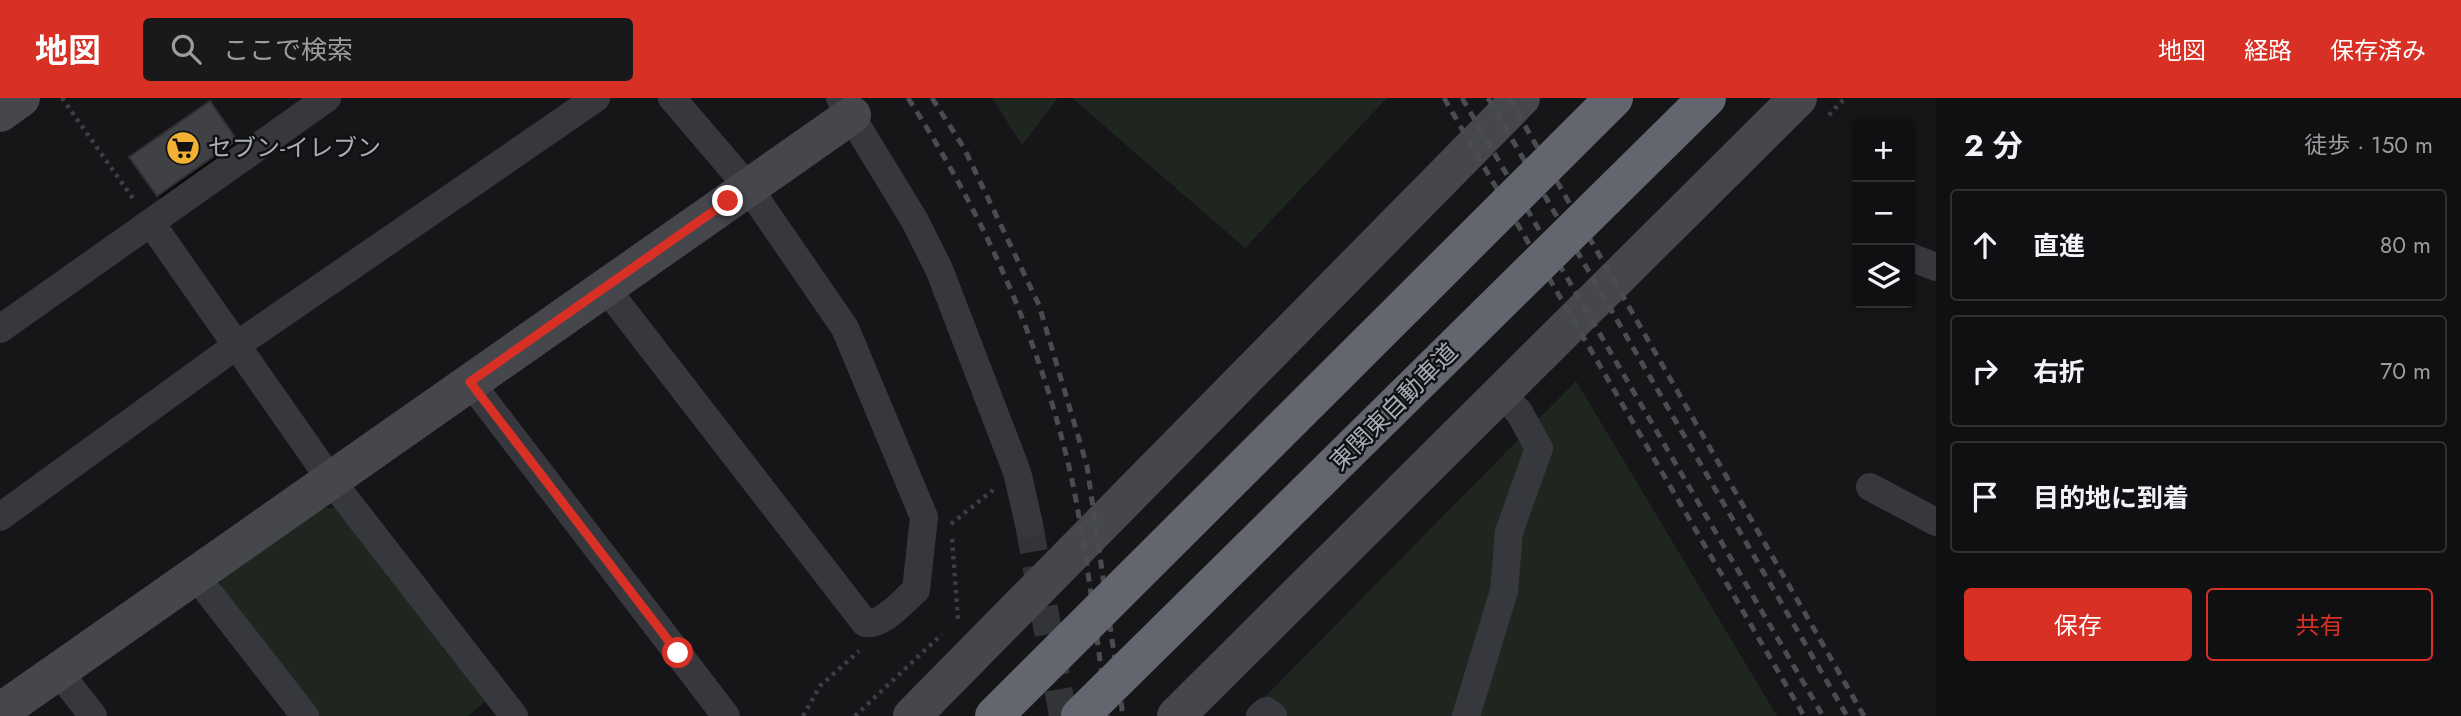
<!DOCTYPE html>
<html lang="ja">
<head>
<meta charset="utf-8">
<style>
  body { margin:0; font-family:Jost,"Noto Sans JP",sans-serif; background:#19191b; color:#f1f3f6 }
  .controls { position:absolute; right:21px; top:21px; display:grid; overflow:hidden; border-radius:7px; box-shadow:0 2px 5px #0004 }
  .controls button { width:63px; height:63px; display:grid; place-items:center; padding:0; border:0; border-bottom:2px solid #303032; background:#101012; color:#f1f3f6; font:35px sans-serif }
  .stop { position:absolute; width:21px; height:21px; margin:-16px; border:5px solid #d93025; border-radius:50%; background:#fff }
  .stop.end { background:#d93025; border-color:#fff; box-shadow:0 2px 7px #0008 }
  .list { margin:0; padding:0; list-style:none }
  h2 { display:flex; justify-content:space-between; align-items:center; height:91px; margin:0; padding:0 28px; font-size:30px }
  h2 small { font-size:23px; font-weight:400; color:#9c9d9f }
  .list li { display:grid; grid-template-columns:46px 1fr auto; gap:21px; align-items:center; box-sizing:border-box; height:112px; margin:0 14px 14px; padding:0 14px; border:2px solid #303032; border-radius:7px }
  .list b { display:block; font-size:26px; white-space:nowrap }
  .list em { font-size:23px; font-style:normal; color:#9c9d9f }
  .actions { display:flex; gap:14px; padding:21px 28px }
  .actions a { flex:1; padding:16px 0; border:2px solid #d93025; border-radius:7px; text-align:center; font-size:24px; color:#d93025 }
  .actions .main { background:#d93025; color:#fff }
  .icon { flex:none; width:38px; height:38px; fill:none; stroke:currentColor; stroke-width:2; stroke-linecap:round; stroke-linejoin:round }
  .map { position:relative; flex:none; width:1936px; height:618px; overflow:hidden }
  header { display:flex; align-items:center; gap:42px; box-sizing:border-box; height:98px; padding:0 35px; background:#d93025; color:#fff }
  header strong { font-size:33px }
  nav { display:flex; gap:38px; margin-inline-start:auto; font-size:24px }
  .search { width:490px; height:63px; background:#19191b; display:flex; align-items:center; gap:18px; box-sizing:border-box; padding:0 24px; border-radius:7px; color:#9c9d9f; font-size:26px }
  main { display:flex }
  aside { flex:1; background:#101012 }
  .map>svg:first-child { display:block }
  .green { fill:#1e261f }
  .shadow { fill:#0007 }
  .building { fill:#404145; stroke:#303034; stroke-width:2 }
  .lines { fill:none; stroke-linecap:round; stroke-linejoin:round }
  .street-tunnel { stroke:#333438; stroke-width:28; stroke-dasharray:28 14; stroke-linecap:butt }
  .path { stroke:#3d3f44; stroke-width:4.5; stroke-dasharray:3.5 5; stroke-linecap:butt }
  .street { stroke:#37383d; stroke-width:28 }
  .secondary { stroke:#45474d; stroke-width:38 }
  .rail { stroke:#4a4c52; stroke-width:5; stroke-dasharray:9 7; stroke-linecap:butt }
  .highway-bridge { stroke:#63666e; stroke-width:38 }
  .route { stroke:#d93025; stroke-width:9 }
  .labels { text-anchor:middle; stroke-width:5; stroke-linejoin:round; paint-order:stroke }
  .poi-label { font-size:24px; fill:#a8adb8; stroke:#111113; text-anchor:start }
  .street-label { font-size:24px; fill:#a8adb8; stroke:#111113 }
</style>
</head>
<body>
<header>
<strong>地図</strong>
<div class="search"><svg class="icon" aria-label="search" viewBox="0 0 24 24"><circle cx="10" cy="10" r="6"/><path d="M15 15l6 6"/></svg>ここで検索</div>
<nav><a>地図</a><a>経路</a><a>保存済み</a></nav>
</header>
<main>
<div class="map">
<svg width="1936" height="618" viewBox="0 0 1936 618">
  <rect width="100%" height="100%" fill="#161618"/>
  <!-- green -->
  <path class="green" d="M992 0H1058L1022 47Z
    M1072 0H1387L1245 150Z
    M1576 283 1777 618H1246Z
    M314 410H336L485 604 468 618H316L220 493 221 477Z"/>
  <!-- shadow -->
  <path class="shadow" d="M210 5 249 55 170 110 158 97Z"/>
  <!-- building -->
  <path class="building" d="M210 3 237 42 157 98 129 59Z"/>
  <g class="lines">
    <!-- street-tunnel -->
    <path class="street-tunnel" d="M1029 426 1063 618"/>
    <!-- path -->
    <path class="path" d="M62 0 134 102
      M1829 17 1845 0
      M951 426 993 392
      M952 441 958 521
      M803 618 820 588 859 553
      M855 618 942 536"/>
    <!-- street -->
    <path class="street" d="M840 0 915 123 939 171 1017 374 1029 426
      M151 125 330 381 514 618
      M1910 159 1936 169
      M605 189 865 525C883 528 903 503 916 492L924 419 845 230 748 89 672 0
      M0 231 327 0
      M470 284 726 618
      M1870 389 1936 424
      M0 419 237 247 596 0
      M195 477 305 618
      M57 572 93 618
      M1260 618 1266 613 1273 618
      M1466 618 1504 493 1509 434 1539 350 1519 314 1501 295"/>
    <!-- secondary -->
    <path class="secondary" d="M0 15 21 0
      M0 614 852 17
      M912 618 1521 0
      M1176 618 1798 0"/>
    <!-- rail -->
    <path class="rail" d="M908 0C984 117 1042 246 1072 382 1088 460 1096 540 1108 618
      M932 0 964 50 1039 207 1087 368 1123 618
      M1444 0 1804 618
      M1462 0 1823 618
      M1488 0 1847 618
      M1509 0 1864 618"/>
    <!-- highway-bridge -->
    <path class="highway-bridge" d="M994 618 1614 0
      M1080 618 1707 0"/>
  </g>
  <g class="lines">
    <!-- route -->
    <path class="route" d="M678 555 470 284 728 103"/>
  </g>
  <!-- icons -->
  <defs>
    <g id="supermarket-disc" transform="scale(1.75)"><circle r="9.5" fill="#f2b134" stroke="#111113"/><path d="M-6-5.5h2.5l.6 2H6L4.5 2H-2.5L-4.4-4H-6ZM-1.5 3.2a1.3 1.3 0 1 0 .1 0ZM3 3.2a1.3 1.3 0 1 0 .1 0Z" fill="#111"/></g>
  </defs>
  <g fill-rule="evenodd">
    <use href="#supermarket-disc" x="183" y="50"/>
  </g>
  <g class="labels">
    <!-- poi labels -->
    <g class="poi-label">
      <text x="208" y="58">セブン-イレブン</text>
    </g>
    <!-- street labels -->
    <g class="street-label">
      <text transform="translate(1394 309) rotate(-45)" y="8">東関東自動車道</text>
    </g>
  </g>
</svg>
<div class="controls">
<button>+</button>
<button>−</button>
<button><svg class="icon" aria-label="layers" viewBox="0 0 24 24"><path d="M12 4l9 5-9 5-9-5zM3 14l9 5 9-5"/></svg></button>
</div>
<div class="stop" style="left:678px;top:555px"></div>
<div class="stop end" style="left:728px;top:103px"></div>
</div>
<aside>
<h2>2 分<small>徒歩 · 150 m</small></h2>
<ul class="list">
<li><svg class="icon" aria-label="ahead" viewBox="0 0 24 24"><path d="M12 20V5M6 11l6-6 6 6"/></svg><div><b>直進</b></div><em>80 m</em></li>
<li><svg class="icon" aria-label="right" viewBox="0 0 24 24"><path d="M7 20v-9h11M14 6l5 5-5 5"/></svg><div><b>右折</b></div><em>70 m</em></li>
<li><svg class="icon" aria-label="arrive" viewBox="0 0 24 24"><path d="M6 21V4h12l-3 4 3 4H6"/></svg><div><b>目的地に到着</b></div></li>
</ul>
<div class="actions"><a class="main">保存</a><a>共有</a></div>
</aside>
</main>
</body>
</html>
